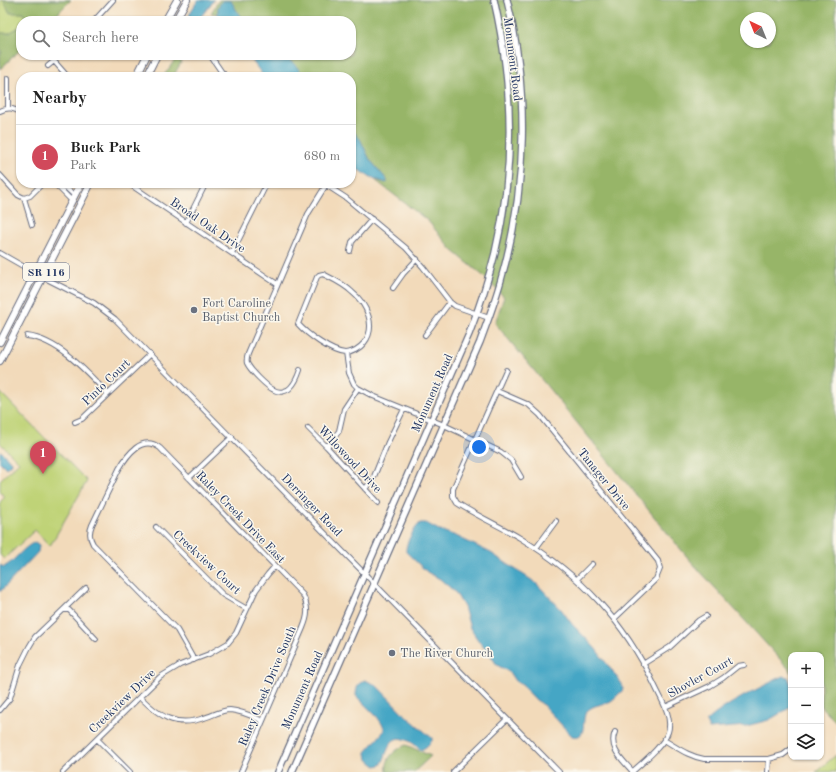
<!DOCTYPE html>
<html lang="en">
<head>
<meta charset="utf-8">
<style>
  body { margin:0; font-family:"Old Standard TT",serif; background:#f2f2f2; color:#222 }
  .controls { position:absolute; right:12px; bottom:12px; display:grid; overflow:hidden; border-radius:8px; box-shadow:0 1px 3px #0004 }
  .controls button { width:36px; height:36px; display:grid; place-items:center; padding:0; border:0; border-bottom:1px solid #e0e0e0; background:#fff; color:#222; font:20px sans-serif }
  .compass { position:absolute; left:740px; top:12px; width:36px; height:36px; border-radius:50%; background:#fff; box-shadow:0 1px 3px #0004; rotate:317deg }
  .you { position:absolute; left:479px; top:447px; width:14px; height:14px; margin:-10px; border:3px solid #fff; border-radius:50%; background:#1a73e8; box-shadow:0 0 0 6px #1a73e833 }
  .badge { display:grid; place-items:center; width:26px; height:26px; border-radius:50%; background:#d1495b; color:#fff; font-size:13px; font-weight:700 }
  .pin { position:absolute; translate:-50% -33px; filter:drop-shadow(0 1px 2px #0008) }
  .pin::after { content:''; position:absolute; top:21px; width:14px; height:12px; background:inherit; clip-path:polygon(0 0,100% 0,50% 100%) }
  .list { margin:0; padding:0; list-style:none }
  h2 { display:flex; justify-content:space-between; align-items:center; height:52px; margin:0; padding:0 16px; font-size:17px }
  h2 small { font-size:13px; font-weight:400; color:#767676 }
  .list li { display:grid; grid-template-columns:26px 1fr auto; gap:12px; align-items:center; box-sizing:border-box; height:64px; padding:0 16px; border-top:1px solid #e0e0e0 }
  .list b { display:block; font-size:15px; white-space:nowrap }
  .list p { margin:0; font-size:13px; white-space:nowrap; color:#767676 }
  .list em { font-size:13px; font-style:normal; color:#767676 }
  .icon { flex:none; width:22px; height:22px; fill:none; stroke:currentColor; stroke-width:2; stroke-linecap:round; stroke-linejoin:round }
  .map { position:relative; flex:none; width:836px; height:772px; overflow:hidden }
  .search { position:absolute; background:#fff; box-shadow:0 1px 3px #0004; left:16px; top:16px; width:340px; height:44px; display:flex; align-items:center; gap:10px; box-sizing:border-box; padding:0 14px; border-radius:16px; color:#767676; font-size:15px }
  .panel { position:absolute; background:#fff; box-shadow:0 1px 3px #0004; left:16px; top:72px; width:340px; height:116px; border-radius:16px }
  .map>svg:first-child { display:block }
  .green { fill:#bfd377; stroke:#6d816a }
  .forest { fill:#97b568; stroke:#597263; fill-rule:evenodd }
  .water { fill:#45a6c5; stroke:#306a92 }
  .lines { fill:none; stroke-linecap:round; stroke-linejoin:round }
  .street-casing { stroke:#666b7e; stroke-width:6 }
  .secondary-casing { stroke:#666b7e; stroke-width:8 }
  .primary-casing { stroke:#666b7e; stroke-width:8 }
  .street { stroke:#fff; stroke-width:4 }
  .secondary { stroke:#fff; stroke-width:5.5 }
  .primary { stroke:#fff; stroke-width:6 }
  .worship-dot { fill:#6b7280; stroke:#fbf7ec; stroke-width:1.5 }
  .labels { text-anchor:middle; stroke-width:3; stroke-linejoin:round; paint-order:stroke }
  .shield { fill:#fbf7ec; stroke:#5e6b89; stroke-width:1 }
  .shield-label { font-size:11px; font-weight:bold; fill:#1b2f5e }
  .street-label { font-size:12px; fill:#1b2f5e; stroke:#fbf7ec }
  .worship-label { font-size:12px; fill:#5b616d; stroke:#fbf7ec; text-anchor:start }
</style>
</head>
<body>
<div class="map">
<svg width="836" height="772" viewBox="0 0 836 772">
  <rect width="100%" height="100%" fill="#fbf7ec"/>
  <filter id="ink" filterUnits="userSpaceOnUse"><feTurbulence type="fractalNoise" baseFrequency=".025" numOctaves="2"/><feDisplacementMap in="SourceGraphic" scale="8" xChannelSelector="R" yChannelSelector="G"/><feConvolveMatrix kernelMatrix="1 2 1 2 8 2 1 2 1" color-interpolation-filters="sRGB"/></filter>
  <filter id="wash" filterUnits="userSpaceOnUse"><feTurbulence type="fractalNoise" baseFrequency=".012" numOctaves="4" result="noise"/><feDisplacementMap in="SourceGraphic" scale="16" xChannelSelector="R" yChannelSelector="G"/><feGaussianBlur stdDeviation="0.9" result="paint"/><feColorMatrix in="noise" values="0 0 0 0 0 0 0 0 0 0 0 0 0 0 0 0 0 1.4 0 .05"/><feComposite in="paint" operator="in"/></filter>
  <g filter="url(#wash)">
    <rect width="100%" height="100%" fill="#f2daba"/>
    <!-- green -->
    <path class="green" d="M0 0H71L50 21H21V49L0 69Z
      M0 392 87 481 50 546 35 530 4 559 0 555V502L5 497 0 492V480L19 462 0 443Z
      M836 755V772H816Z"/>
    <!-- forest -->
    <path class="forest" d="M3 0H71L50 21H27L23 13H10Z
      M219 0H836V722L821 707V655H791V673L788 668 688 558 495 323 504 297 481 274 452 250 428 221 375 180 386 183 387 180 370 160 360 139 351 129V77H305L295 65 283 55H351V21H245L241 18 231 1 218 7V14L211 13ZM746 18H770V42H746Z
      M21 26V49L0 69V55L2 52 0 50V33H9Z
      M178 55H185L173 77H163Z
      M406 745 431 756 414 772H387C385 758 394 750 406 745Z"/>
    <!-- water -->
    <path class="water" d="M198 0H214L199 19 195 21H188L190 13Z
      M222 1H231L241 18 245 21H223L218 14V7Z
      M248 55H283L295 65 305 77H264Z
      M351 129 360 139 370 160 387 180V183C374 179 361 173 351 164Z
      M1 451 12 463 6 468 0 462V452Z
      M420 523H426L439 530 456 536 491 553 536 583 561 609 572 624 595 648 622 684 623 690C619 694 615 698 611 701 603 705 594 704 587 711 580 718 589 740 572 736L541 703 536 700 522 685 515 681 509 672 497 665 489 653 480 643 470 628 464 607 455 592 440 579 427 572 406 552C405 543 414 529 420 523Z
      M35 542 39 545 38 552 0 592V565L4 567C16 560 22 548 35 542Z
      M783 676 788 677 791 684V707L769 720 746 726 709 729 706 722C724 704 760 688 783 676Z
      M365 680 376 685 404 714 432 738V741L426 747 421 750C417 748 415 744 411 742 388 729 389 753 381 765L376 766C370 762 366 759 366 752L384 731V727L378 718 356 696C356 689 358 682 365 680Z"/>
  </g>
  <g filter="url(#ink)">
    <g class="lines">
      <!-- street casing -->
      <g class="street-casing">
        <path id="street" d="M94 21 113 0
          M210 55 225 77
          M54 61 68 77
          M54 61V59L56 55
          M48 66 54 61
          M217 77 223 73
          M8 78V108
          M0 111C8 107 14 108 21 113
          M0 175 18 195 24 198
          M54 183 72 201
          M61 183 75 196
          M128 183 277 284
          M323 183 346 198 406 248 423 267 450 302 455 306 489 318
          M24 198 32 225
          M24 198 30 196 43 183
          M186 223 206 183
          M350 251 352 242 372 219
          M0 253 35 273 94 303 115 319 559 772
          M232 253 267 183
          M323 274C333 279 344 284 352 292 367 304 377 327 364 343 360 348 352 353 345 353 331 352 307 334 298 324L317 277 319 275Z
          M393 288 403 274 417 259
          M425 335 450 302
          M27 336C59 340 87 372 108 394
          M346 353 349 373 354 384 358 388 373 396 444 425 501 452 511 460 521 477
          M300 370C298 376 295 383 291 387 287 392 279 393 274 390 267 387 250 370 247 363 246 360 247 357 248 354L308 214 326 185
          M506 370 453 489V496L457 503C477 516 500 526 520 538 581 575 624 621 655 686 661 699 673 717 668 732 664 745 643 762 632 772
          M497 391 529 405 540 415 658 561 660 569 656 579 614 619
          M75 422 82 419 150 354
          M308 428 327 447 378 503
          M327 447 339 431 344 409 358 388
          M189 478 232 437
          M365 489 373 479 388 442 404 409
          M156 527 223 595 247 609
          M536 548 556 521
          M577 579 592 564
          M64 610H69L96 639
          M194 660 177 630 93 544C89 537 89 532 92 525L119 469C127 455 142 434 160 448L303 595C309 608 308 616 303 628L241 772
          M643 664 670 647 699 620 706 616
          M140 697C159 716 175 728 204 718 212 716 221 710 230 710 242 711 252 716 263 721
          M665 707 710 686 723 678 738 666 744 665
          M0 710 10 698 20 665 29 647 35 637 86 588
          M615 732C608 749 623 760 633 772
          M97 739 130 772
          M664 740C678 748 688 756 704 759H769L783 755 791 749
          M63 772 160 677 180 665 209 654 228 643 236 633 256 590 268 574 275 566
          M453 772 507 719
          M768 772 769 759"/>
      </g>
      <!-- secondary casing -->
      <g class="secondary-casing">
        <path id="secondary" d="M278 772 469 334C479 308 488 281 495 253 515 170 513 83 494 0
          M292 772 480 342C488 320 496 299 502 276 527 187 529 90 507 0"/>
      </g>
      <!-- primary casing -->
      <g class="primary-casing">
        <path id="primary" d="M165 21 177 0
          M175 21 187 0
          M136 77 147 55
          M146 77 157 55
          M0 342 81 183
          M0 361 91 183"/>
      </g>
      <!-- street -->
      <use href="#street" class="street"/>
      <!-- secondary -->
      <use href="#secondary" class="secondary"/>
      <!-- primary -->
      <use href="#primary" class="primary"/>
    </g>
  </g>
  <!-- markers -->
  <g class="worship-dot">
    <circle cx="194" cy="310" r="4"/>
    <circle cx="392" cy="653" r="4"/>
  </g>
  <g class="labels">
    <!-- shield labels -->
    <rect class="shield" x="23" y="263" width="46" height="18" rx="3"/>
    <g class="shield-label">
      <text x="46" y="276">SR 116</text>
    </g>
    <!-- street labels -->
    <g class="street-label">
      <text transform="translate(513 59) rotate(83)" y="4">Monument Road</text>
      <text transform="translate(208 225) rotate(34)" y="4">Broad Oak Drive</text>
      <text transform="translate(106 382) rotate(-44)" y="4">Pinto Court</text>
      <text transform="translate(432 393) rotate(-66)" y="4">Monument Road</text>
      <text transform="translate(350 459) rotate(47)" y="4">Willowood Drive</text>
      <text transform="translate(604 479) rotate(51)" y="4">Tanager Drive</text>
      <text transform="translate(312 505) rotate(46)" y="4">Derringer Road</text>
      <text transform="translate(241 517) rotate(46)" y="4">Raley Creek Drive East</text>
      <text transform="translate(207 562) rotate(43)" y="4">Creekview Court</text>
      <text transform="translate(700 677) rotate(-29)" y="4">Shovler Court</text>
      <text transform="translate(267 686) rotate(-67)" y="4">Raley Creek Drive South</text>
      <text transform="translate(302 690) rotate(-66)" y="4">Monument Road</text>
      <text transform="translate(122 701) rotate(-44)" y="4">Creekview Drive</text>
    </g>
    <!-- worship labels -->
    <g class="worship-label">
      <text x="202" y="307">Fort Caroline<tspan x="202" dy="14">Baptist Church</tspan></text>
      <text x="400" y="657">The River Church</text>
    </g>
  </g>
</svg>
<div class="controls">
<button>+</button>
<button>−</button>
<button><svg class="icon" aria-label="layers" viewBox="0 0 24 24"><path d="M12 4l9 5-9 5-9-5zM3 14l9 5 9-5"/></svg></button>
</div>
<svg class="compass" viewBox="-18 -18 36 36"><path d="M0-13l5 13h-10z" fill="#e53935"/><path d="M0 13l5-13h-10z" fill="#767676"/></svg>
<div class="you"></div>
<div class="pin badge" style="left:43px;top:474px">1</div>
<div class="search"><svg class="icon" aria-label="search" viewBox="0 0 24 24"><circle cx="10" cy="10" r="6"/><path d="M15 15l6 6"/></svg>Search here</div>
<section class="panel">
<h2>Nearby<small></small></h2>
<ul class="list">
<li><span class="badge">1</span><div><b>Buck Park</b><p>Park</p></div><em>680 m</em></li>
</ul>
</section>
</div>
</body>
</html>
